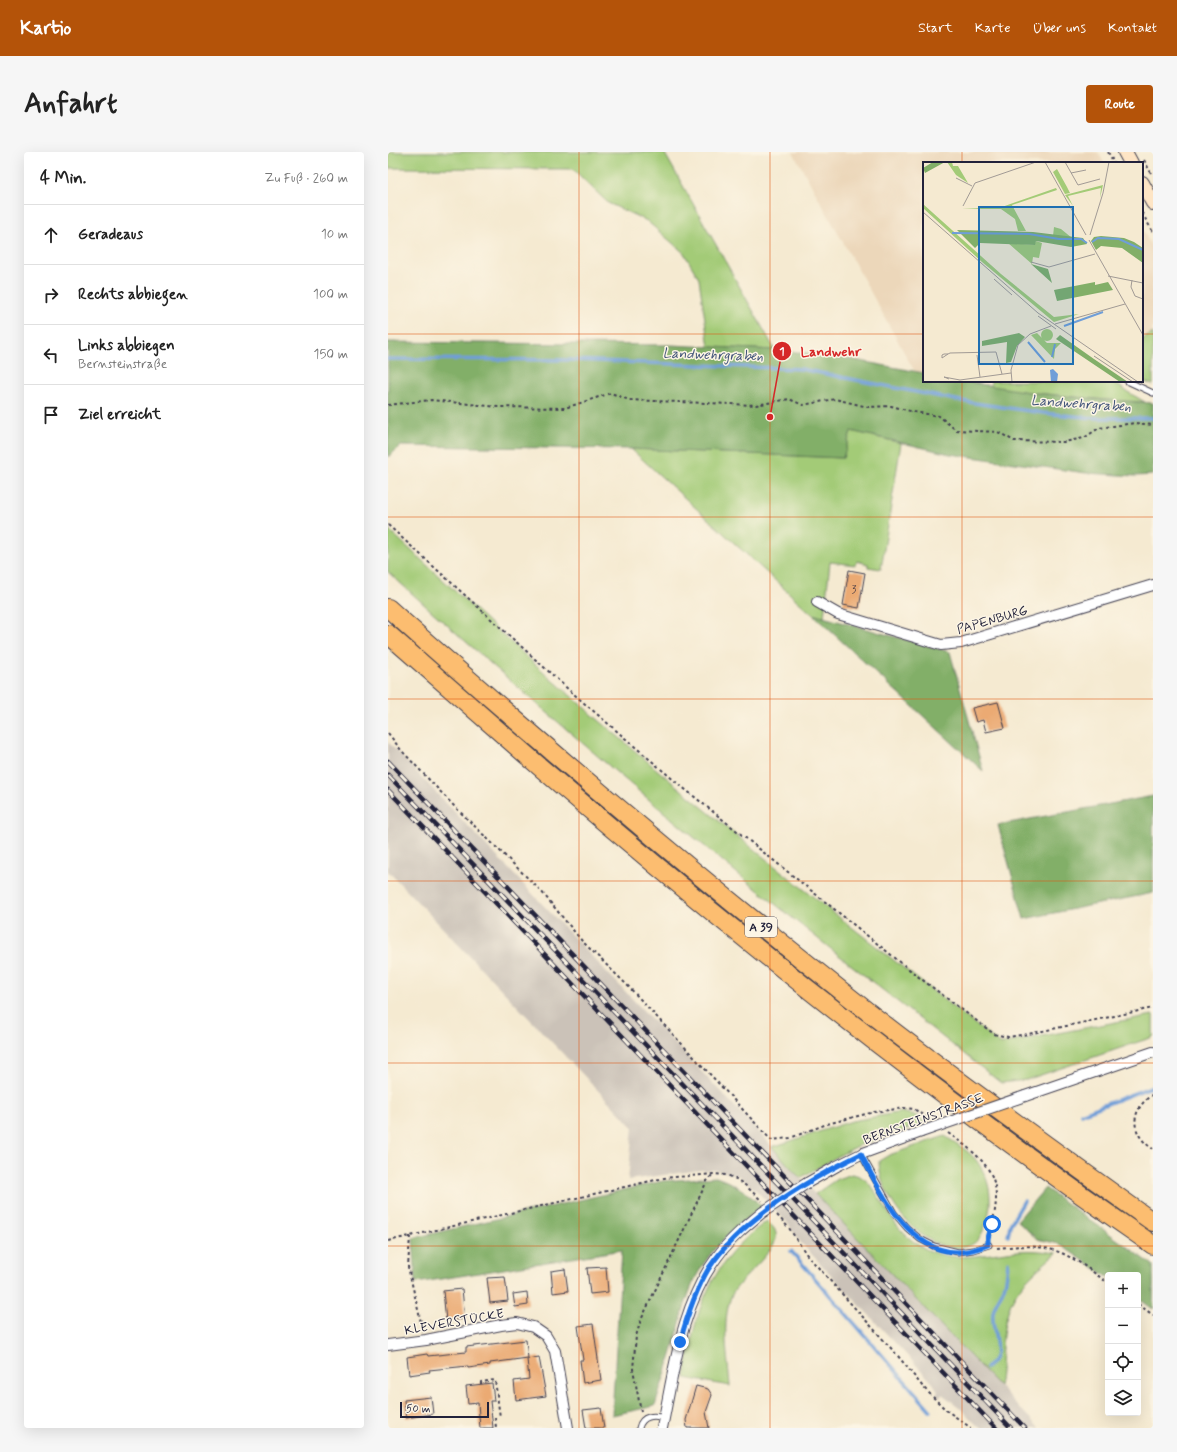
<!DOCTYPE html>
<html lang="de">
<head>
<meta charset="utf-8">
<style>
  body { margin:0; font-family:Mynerve,sans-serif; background:#f6f6f6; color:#222 }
  .controls { position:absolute; right:12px; bottom:12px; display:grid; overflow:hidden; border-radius:4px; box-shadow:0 4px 16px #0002 }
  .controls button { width:36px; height:36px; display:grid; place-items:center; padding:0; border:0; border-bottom:1px solid #e0e0e0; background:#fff; color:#222; font:20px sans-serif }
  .scale { position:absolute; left:12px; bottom:10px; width:89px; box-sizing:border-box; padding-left:4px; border:2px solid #22223b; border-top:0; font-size:11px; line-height:14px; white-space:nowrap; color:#22223b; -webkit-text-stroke:3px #fcf5e5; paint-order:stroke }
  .stop { position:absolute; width:12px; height:12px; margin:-9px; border:3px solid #1a73e8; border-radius:50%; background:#fff }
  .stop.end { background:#1a73e8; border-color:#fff; box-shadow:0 1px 4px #0008 }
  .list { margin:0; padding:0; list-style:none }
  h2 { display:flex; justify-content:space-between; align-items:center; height:52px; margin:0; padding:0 16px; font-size:17px }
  h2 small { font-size:13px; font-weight:400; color:#767676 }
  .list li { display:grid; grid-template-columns:26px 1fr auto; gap:12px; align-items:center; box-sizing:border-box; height:60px; padding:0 16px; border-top:1px solid #e0e0e0 }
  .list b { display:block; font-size:15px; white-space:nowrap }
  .list p { margin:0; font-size:13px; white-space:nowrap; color:#767676 }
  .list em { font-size:13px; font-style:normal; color:#767676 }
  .icon { flex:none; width:22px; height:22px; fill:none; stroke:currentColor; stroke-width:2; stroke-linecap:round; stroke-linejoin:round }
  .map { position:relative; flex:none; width:765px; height:1276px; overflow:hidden; border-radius:4px }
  header { display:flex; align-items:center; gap:24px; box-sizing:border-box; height:56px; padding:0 20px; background:#b45309; color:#fff }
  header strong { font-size:19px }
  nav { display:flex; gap:22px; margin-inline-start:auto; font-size:14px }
  .intro { display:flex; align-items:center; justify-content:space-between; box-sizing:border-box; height:96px; padding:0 24px }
  h1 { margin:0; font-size:28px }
  .button { padding:10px 18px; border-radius:4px; background:#b45309; color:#fff; font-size:14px; font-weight:700 }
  main { display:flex; gap:24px; padding:0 24px }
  aside { flex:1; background:#fff; border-radius:4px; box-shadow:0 4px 16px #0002 }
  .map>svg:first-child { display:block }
  .built { fill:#ecd7ba }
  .industrial { fill:#cbc2b8 }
  .green { fill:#a3cb77; stroke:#627659 }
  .forest { fill:#82af68; stroke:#526852 }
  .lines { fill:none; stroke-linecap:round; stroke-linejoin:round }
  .stream { stroke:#6f9ed8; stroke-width:3.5 }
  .building { fill:#ebaa73 }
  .service-casing { stroke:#424052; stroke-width:7 }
  .minor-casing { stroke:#424052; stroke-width:12 }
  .secondary-casing { stroke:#424052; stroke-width:16 }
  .motorway-casing { stroke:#424052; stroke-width:20 }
  .path { stroke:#424052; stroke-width:2; stroke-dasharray:3 3; stroke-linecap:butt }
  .service { stroke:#fff; stroke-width:5 }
  .minor { stroke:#fff; stroke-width:10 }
  .secondary { stroke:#fee5c5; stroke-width:14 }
  .motorway { stroke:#fcbd6f; stroke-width:18 }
  .rail-casing { stroke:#22223b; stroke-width:4.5 }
  .rail { stroke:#fcf5e5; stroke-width:3; stroke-dasharray:9; stroke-linecap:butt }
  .minor-bridge-casing { stroke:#424052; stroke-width:12; stroke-linecap:butt }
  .minor-bridge { stroke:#fff; stroke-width:10 }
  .route { stroke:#1a73e8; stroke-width:5 }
  .grid { fill:none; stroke:#de560e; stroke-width:1; stroke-opacity:0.55 }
  .labels { text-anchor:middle; stroke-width:3; stroke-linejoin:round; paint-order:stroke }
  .number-label { font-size:11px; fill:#544449 }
  .shield { fill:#fcf5e5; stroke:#63616e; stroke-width:1 }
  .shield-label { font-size:12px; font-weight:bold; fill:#22223b }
  .street-label { font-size:13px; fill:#22223b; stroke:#fcf5e5 }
  .water-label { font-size:14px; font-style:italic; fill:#41547a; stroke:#fcf5e5 }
  .inset-river { fill:none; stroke:#6f9ed8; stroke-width:2 }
  .inset-road { fill:none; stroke:#a19a95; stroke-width:1 }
  .view { fill:#1f6fb2; fill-opacity:0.15; stroke:#1f6fb2; stroke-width:2 }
  .inset-edge { fill:none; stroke:#22223b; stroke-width:2 }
  .leader { fill:none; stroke:#d62828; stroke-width:1.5 }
  .callout-dot { fill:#d62828; stroke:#fcf5e5; stroke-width:1.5 }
  .mark-label { font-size:12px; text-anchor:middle; font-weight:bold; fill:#fff }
  .callout-label { font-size:14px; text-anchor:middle; font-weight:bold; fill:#d62828; stroke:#fcf5e5; stroke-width:3; stroke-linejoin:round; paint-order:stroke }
</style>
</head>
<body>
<header>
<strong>Kartio</strong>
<nav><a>Start</a><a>Karte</a><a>Über uns</a><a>Kontakt</a></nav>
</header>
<div class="intro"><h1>Anfahrt</h1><a class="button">Route</a></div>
<main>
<aside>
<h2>4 Min.<small>Zu Fuß · 260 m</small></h2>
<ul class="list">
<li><svg class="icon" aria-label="ahead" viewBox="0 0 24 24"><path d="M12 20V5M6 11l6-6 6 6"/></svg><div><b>Geradeaus</b></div><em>10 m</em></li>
<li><svg class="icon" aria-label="right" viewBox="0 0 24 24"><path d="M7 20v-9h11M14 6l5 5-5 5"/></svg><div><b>Rechts abbiegen</b></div><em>100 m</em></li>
<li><svg class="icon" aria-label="left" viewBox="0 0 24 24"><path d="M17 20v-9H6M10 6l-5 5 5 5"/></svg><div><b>Links abbiegen</b><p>Bernsteinstraße</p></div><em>150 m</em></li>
<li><svg class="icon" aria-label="arrive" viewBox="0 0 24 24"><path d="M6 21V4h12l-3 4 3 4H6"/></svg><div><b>Ziel erreicht</b></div></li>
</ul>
</aside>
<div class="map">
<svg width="765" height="1276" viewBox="0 0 765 1276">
  <rect width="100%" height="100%" fill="#fcf5e5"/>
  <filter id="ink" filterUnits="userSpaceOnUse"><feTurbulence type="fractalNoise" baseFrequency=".025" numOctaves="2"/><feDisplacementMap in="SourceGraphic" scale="8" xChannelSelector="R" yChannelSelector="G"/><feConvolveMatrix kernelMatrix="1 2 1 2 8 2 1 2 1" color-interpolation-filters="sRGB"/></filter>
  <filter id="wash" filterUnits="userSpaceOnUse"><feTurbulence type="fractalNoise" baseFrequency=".012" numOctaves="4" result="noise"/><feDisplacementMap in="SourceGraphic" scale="16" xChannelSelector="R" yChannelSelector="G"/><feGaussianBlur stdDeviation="0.9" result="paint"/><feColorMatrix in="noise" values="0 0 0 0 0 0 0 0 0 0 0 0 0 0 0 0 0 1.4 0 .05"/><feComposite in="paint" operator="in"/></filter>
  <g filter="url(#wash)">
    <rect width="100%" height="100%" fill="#f5ead1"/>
    <!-- built -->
    <path class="built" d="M405 0H710L716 11H536V221L527 220Z
      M754 77 765 97V181L754 188Z"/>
    <!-- industrial -->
    <path class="industrial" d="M0 590 371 980 427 1042 651 1276H592L571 1255 554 1242 552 1245 548 1241 550 1239 545 1231 413 1091 398 1069 369 1039 351 1024 328 1018H312L240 1028 245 975 0 719Z"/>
    <!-- green -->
    <path class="green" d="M0 0H276L387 198 321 195 311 127 296 101 259 69 220 51 185 17 0 16Z
      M765 181V233L754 229V188Z
      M603 229H724L738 239 757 250C705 248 654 242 602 235Z
      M463 279 513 291 493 417 480 415V412L469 409 468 413 442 410 436 465 424 462 243 297 455 306Z
      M0 377C77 448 153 520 233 587 356 693 485 791 612 892L765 863V885L638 928 613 931C527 863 440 796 355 726 235 627 116 525 0 420Z
      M514 960 529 964 537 971 472 993 452 1003 412 1026 384 995 464 969Z
      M557 984C567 991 580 998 588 1008 603 1028 606 1051 597 1074 594 1082 589 1092 580 1094 538 1106 491 1047 491 1009L501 1003Z
      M464 1022C467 1023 470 1023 473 1025 484 1030 499 1060 507 1071 514 1080 524 1090 534 1095 565 1113 597 1101 630 1099 643 1098 656 1099 669 1101 632 1132 618 1143 614 1194 613 1207 614 1221 611 1234L427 1042 449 1027Z
      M379 1069C382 1072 387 1076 388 1081 393 1096 349 1128 343 1145 333 1171 340 1206 342 1234L297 1226C306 1159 322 1110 379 1069Z"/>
    <!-- forest -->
    <path class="forest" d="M0 190 283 193 387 198 440 203 536 221V229H574L647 241 716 248 765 251V323L747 324 698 321 562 302 463 279 455 306 243 297 13 294 0 305Z
      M424 462 562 500 595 619Z
      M765 644V741L636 767 610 673Z
      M328 1025C346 1031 361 1041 374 1055 348 1073 324 1095 309 1123 297 1145 293 1170 286 1193 280 1214 273 1234 267 1254L224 1263 234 1098 28 1131 25 1086 275 1029Z
      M657 1036 765 1113V1157L750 1146V1123H720V1125L671 1092 649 1087 629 1069Z"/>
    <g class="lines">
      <!-- stream -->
      <path class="stream" d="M0 207 183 208 413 217 573 249 655 261 706 266H765
        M693 962 765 934
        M620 1084 622 1073 636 1049
        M403 1099 543 1259
        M598 1216C618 1202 603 1180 605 1161 606 1152 612 1145 615 1138 619 1129 619 1119 620 1110"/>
    </g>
    <g id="blocks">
      <!-- building -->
      <path class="building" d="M461 418 477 421 471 456 455 453Z
        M610 550 617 576 598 580 595 568 588 570 584 556Z
        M218 1115 220 1140 202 1142 199 1116Z
        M177 1117 180 1139 165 1141 163 1119Z
        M117 1125 120 1149 102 1151 99 1126Z
        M74 1137 77 1167 58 1169 55 1139Z
        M139 1140 140 1153 127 1155 125 1142Z
        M205 1172 213 1228 195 1231 192 1208H195L190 1174Z
        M138 1188 140 1206 102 1211V1213L80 1216V1214L41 1218 42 1220 21 1223 19 1205 39 1202 40 1204 78 1200V1195Z
        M151 1205 158 1244 128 1248 126 1229 141 1227 139 1207Z
        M104 1231 106 1249H102L105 1276H92L90 1251 80 1252 78 1234Z
        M308 1234 320 1237 324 1243 318 1260 321 1276H299L298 1268Z
        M43 1245 45 1262 18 1266 16 1248Z
        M213 1256 216 1276H198L195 1258Z"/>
    </g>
  </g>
  <g filter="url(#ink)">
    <use href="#blocks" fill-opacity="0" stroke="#424052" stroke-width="1"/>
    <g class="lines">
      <!-- service casing -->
      <g class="service-casing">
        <path id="service" d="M739 229 765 241
          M473 1002 506 1061 519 1076 532 1087 546 1094 570 1100 585 1098 601 1093
          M251 1276C254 1263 266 1263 276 1266"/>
      </g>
      <!-- minor casing -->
      <g class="minor-casing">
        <path id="minor" d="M429 450 450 462 553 493 573 491 765 433
          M637 944 765 900
          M419 1031 449 1014 473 1002 533 980
          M0 1193 38 1188 113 1173 129 1171 145 1175 158 1184 167 1199 180 1276
          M274 1276C286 1219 293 1153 329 1105 342 1087 358 1074 375 1060"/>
      </g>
      <!-- secondary casing -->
      <g class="secondary-casing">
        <path id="secondary" d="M737 0 743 11
          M754 31 765 51"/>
      </g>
      <!-- motorway casing -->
      <g class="motorway-casing">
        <path id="motorway" d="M0 456C72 521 146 584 220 647 305 719 391 790 479 859 573 932 669 1001 765 1070
          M0 482C51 526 101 571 152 615 348 784 551 946 765 1093"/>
      </g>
      <!-- path -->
      <path class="path" d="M720 0 726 11
        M756 8 763 21
        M754 61 765 80
        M0 253 43 248 110 255 177 256 223 241 241 248 368 253 401 247 415 253 447 247 480 255 503 254 526 260 551 264 568 278 610 280 626 289 676 290 696 286 711 276 747 271 765 273
        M0 373 181 538 288 630 532 826 606 882 620 885 640 882 765 856
        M0 581 13 598 66 654 153 739 194 789 240 834 383 988 402 986 439 972 486 960 516 956 526 957 539 966
        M765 942C742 958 741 981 765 997
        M560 981C606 1013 618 1030 600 1086
        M389 1063 401 1076 419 1103 510 1204 535 1235 558 1258 583 1276
        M22 1084 20 1115 35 1179
        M0 1089 276 1026 325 1022 339 1023 348 1027 357 1033 374 1049
        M609 1096C622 1095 636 1093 649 1095 677 1097 698 1115 720 1131
        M750 1152 765 1163
        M93 1232V1230L107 1228 112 1265
        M253 1260 245 1217 248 1184 253 1168 319 1029 325 1022
        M107 1266 108 1276"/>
      <!-- service -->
      <use href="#service" class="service"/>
      <!-- minor -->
      <use href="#minor" class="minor"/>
      <!-- secondary -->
      <use href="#secondary" class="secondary"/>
      <!-- motorway -->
      <use href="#motorway" class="motorway"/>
      <!-- rail casing -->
      <g class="rail-casing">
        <path id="rail" d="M0 609 637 1276
          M0 623 623 1276
          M0 638 608 1276"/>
      </g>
      <!-- rail -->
      <use href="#rail" class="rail"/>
      <!-- minor-bridge casing -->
      <g class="minor-bridge-casing">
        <path id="minor-bridge" d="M533 980 637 944
          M375 1060 419 1031"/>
      </g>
      <!-- minor-bridge -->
      <use href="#minor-bridge" class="minor-bridge"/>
    </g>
  </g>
  <g class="lines" filter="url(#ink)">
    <!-- route -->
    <path class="route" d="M292 1190C299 1164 307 1139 321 1116 354 1066 420 1028 473 1002 491 1039 522 1102 571 1100 581 1100 591 1096 600 1093V1086L604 1072"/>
  </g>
  <!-- grid -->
  <path class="grid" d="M191 0V1276M382 0V1276M574 0V11M0 182H536M754 182H765M574 229V1276M0 365H765M0 547H765M0 729H765M0 911H765M0 1094H765"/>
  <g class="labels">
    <!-- number labels -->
    <g class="number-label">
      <text x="466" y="441">3</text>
    </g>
    <!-- shield labels -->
    <rect class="shield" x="357" y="765" width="32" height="20" rx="3"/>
    <g class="shield-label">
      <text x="373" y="779">A 39</text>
    </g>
    <!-- street labels -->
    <g class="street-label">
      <text transform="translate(604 467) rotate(-16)" y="5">PAPENBURG</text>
      <text transform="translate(535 966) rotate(-20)" y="5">BERNSTEINSTRASSE</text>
      <text transform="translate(66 1169) rotate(-10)" y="5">KLEVERSTÜCKE</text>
    </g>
    <!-- water labels -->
    <g class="water-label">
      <text transform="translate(325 202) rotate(2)" y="5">Landwehrgraben</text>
      <text transform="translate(693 251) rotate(4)" y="5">Landwehrgraben</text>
    </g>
  </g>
  <!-- overview -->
  <g transform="translate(535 10)">
    <rect width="220" height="220" fill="#f5ead1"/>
    <path d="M24 0H29L30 4H35L45 21 33 13ZM134 7 144 25 147 31 142 32 130 10ZM180 23 177 36 178 26 145 34 150 44 142 33ZM133 26 134 28 89 43 103 69H95L92 57 78 47H39L79 45ZM0 42 78 112 131 155 156 152 131 160 59 100 0 46ZM131 65 138 67 149 76 130 74ZM113 79 119 81 116 96 110 95 109 102 85 81 111 83ZM118 173a6 6 0 1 1 12 0a6 6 0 1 1-12 0ZM114 171 124 181H138L132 187 131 197 108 173Z" fill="#a3cb77"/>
    <path d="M10 0H22L2 11 0 6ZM34 68 110 70 160 76 164 82 148 85 113 79 112 83 57 81 52 86ZM178 74 201 76 211 80 220 86V101L199 86 178 84 173 88 168 79 171 75ZM108 102 125 107 129 121ZM172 120V123L185 120 190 128 134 139 131 128ZM96 171 102 175 94 184 88 200 83 201 84 180 59 184V179ZM137 173 171 197 205 220H197L136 179 133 177Z" fill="#82af68"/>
    <path d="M130 207 135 212 134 220H128L127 208Z" fill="#6f9ed8"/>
    <path class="inset-river" d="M29 71 106 72 136 77H158L164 81M169 80 175 76 196 77 220 88M141 164 180 150M105 180 122 200M129 195 132 182"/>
    <path class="inset-road" d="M122 0 163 73M142 0 155 23 177 17M148 11 163 8M33 16 49 24M40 44 52 21 113 0M0 50 115 151 215 220M167 73 180 31 186 0M166 78 220 173M108 100 126 105 172 92M185 114 220 121M71 117 89 133M209 118 208 125 212 134 220 137M115 154 133 167M132 162 202 142M25 192 19 196V193L21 192H25L27 191 73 190 79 212M54 193 57 215M171 194 210 220M26 217 21 215 37 218 88 211M89 220 88 208 95 183 107 172 128 164"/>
    <path class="view" d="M56 45H150V202H56Z"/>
    <rect width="220" height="220" class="inset-edge"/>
  </g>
  <!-- callouts -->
  <path class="leader" d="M382 265L394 199"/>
  <g class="callout-dot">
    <circle cx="382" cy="265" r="4"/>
    <circle cx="394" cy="199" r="10"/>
  </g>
  <g class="mark-label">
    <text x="394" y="203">1</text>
  </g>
  <g class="callout-label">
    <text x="443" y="204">Landwehr</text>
  </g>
</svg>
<div class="controls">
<button>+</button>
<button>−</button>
<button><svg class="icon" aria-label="locate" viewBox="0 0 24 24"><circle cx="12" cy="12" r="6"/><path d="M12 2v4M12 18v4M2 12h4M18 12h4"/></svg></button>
<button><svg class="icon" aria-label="layers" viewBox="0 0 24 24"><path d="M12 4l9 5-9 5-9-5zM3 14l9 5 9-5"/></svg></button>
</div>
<div class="scale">50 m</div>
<div class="stop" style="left:604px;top:1072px"></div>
<div class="stop end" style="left:292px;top:1190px"></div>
</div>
</main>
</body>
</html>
